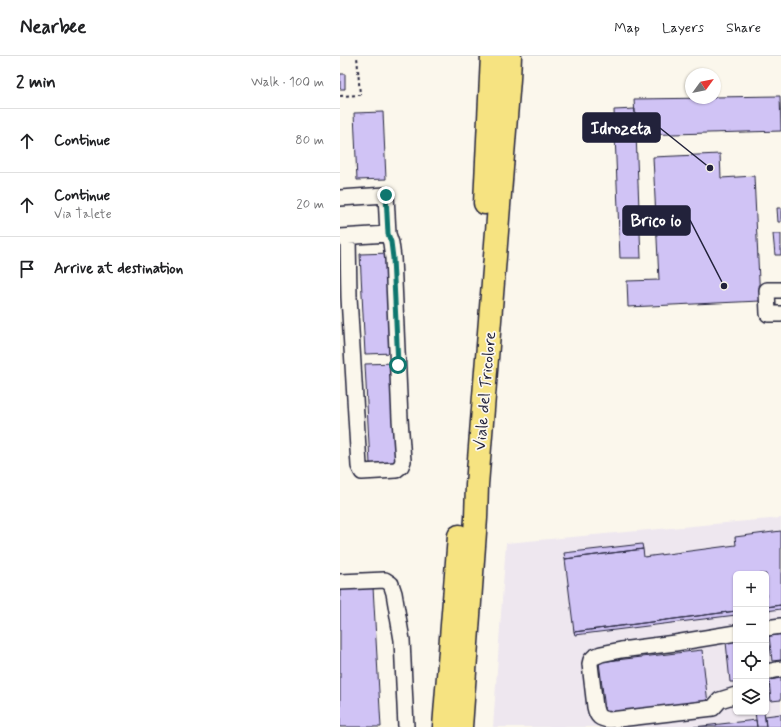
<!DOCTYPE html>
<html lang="en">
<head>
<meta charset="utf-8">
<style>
  body { margin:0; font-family:Mynerve,sans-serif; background:#f2f2f2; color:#202124 }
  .controls { position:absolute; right:12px; bottom:12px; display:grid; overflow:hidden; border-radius:6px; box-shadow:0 1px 3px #0004 }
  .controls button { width:36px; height:36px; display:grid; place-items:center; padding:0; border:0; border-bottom:1px solid #e0e0e0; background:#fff; color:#202124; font:20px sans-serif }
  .compass { position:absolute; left:345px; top:12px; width:36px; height:36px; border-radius:50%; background:#fff; box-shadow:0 1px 3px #0004; rotate:57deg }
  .stop { position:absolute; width:12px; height:12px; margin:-9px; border:3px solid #0f766e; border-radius:50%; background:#fff }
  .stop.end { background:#0f766e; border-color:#fff; box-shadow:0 1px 4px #0008 }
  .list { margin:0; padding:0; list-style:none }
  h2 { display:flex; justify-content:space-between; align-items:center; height:52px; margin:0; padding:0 16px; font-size:17px }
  h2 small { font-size:13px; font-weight:400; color:#757577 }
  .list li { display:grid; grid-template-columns:26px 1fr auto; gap:12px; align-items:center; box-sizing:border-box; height:64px; padding:0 16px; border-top:1px solid #e0e0e0 }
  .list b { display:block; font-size:15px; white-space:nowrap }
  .list p { margin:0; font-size:13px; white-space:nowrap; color:#757577 }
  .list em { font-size:13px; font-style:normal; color:#757577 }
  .icon { flex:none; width:22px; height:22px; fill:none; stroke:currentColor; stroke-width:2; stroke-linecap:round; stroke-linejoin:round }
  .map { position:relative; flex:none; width:441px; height:671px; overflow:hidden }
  header { display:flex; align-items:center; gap:24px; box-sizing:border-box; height:56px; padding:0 20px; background:#fff; border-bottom:1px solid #e0e0e0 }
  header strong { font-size:19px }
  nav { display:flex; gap:22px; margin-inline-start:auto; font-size:14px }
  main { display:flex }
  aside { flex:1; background:#fff }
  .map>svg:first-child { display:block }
  .built { fill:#eee7ef; fill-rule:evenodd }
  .building { fill:#d0c3f5; stroke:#22223b }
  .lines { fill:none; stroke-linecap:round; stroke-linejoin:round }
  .minor-casing { stroke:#22223b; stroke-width:18 }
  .highway-casing { stroke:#22223b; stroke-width:25 }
  .path { stroke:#22223b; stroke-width:2; stroke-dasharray:3 3; stroke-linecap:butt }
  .minor { stroke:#fbf7ec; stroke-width:15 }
  .highway { stroke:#f6e381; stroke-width:22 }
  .route { stroke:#0f766e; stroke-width:5 }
  .labels { text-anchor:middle; stroke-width:3.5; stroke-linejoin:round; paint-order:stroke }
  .street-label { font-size:16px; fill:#22223b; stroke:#fbf7ec }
  .leader { fill:none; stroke:#22223b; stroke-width:1.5 }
  .callout-dot { fill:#22223b; stroke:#fbf7ec; stroke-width:1.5 }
  .callout { fill:#22223b; stroke:#22223b; stroke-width:1.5 }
  .callout-label { font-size:17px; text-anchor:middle; font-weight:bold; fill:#fff }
</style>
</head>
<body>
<header>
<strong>Nearbee</strong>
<nav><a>Map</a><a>Layers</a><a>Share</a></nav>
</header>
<main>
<aside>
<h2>2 min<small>Walk · 100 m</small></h2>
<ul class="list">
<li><svg class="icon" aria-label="ahead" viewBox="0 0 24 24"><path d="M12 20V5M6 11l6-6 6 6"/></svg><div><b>Continue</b></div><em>80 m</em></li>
<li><svg class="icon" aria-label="ahead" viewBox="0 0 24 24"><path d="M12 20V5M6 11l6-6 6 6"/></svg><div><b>Continue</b><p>Via Talete</p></div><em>20 m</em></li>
<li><svg class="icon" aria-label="arrive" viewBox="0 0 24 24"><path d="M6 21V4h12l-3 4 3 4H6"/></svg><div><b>Arrive at destination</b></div></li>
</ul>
</aside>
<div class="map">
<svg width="441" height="671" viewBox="0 0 441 671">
  <rect width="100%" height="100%" fill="#fbf7ec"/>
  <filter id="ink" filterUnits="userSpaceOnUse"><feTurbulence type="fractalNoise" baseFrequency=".025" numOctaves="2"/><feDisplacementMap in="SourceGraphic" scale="8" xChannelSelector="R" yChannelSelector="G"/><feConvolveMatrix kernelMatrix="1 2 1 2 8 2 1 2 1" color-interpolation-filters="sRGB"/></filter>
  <g filter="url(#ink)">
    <!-- built -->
    <path class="built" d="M441 462V671H153L166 487ZM396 518H426V656H396Z"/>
    <!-- building -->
    <path class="building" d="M0 18H5V33H0Z
      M440 40 441 75 296 79 294 43 375 42V41Z
      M295 53 301 202H280L274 54Z
      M43 56 46 123 17 124 14 57Z
      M380 98 381 122 414 120 420 245 288 251 287 225 319 224 313 101Z
      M437 152H441V166H438Z
      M433 178H441V199H435Z
      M50 197 54 297 25 298 20 198Z
      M55 307 59 406 30 408 25 308Z
      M441 475V549L426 551V518H396V555L234 576 225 503 303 493 304 501 396 489 395 481Z
      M302 488 303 493 225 503 224 497Z
      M33 531 41 671H0V533Z
      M441 549V553L426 555V551Z
      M396 555V559L235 579 234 576Z
      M441 578V604L432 605 429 580Z
      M396 585V626H390L386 586Z
      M362 594 368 648 266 661 259 606Z
      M441 622V644L431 645 429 624Z
      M415 656H424L426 671H417Z
      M441 658V671H426L425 660Z
      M416 664 417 671H354Z"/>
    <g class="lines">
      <!-- minor casing -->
      <g class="minor-casing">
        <path id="minor" d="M0 142 46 139 48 178 0 181
          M8 181 9 241 19 410 22 416 56 414 61 410 63 405 60 363 53 202 51 187 48 178
          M441 234H427L428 258H441
          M0 526 45 524 51 528 54 537 62 584 66 671
          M426 572 441 570
          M396 577 335 587 281 594 261 598 254 601 251 604 250 608 255 651C257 661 260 663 270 664L373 652 380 644 396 639
          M426 616 441 613"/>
      </g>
      <!-- highway casing -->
      <g class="highway-casing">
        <path id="highway" d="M145 147 152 0
          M104 671 119 480
          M121 671 136 462 137 429 169 23 170 0"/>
      </g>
      <!-- path -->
      <path class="path" d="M0 40 20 39 17 0"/>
      <!-- minor -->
      <use href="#minor" class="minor"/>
      <!-- highway -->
      <use href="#highway" class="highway"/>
    </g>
  </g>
  <g class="lines" filter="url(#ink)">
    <!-- route -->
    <path class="route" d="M46 139 48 178 51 186 53 202 58 309"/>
  </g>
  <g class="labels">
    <!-- street labels -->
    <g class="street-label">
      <text transform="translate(144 335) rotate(-85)" y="6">Viale del Tricolore</text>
    </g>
  </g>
  <!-- callouts -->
  <path class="leader" d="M370 112L320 72M384 230L350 164"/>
  <g class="callout-dot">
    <circle cx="370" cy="112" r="4"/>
    <circle cx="384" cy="230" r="4"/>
  </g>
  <g class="callout">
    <rect x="243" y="57" width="77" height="29" rx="4"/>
    <rect x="283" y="150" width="67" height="29" rx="4"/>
  </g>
  <g class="callout-label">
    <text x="281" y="78">Idrozeta</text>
    <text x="316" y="170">Brico io</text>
  </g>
</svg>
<div class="controls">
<button>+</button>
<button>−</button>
<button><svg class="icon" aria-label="locate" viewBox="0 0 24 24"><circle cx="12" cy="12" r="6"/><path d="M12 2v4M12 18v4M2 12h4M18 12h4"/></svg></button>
<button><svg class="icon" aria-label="layers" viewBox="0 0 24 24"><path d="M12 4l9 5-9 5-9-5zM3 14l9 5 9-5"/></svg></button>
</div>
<svg class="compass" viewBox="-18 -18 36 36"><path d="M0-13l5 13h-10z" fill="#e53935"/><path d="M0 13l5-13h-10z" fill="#757577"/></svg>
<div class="stop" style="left:58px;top:309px"></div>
<div class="stop end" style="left:46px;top:139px"></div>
</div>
</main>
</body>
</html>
